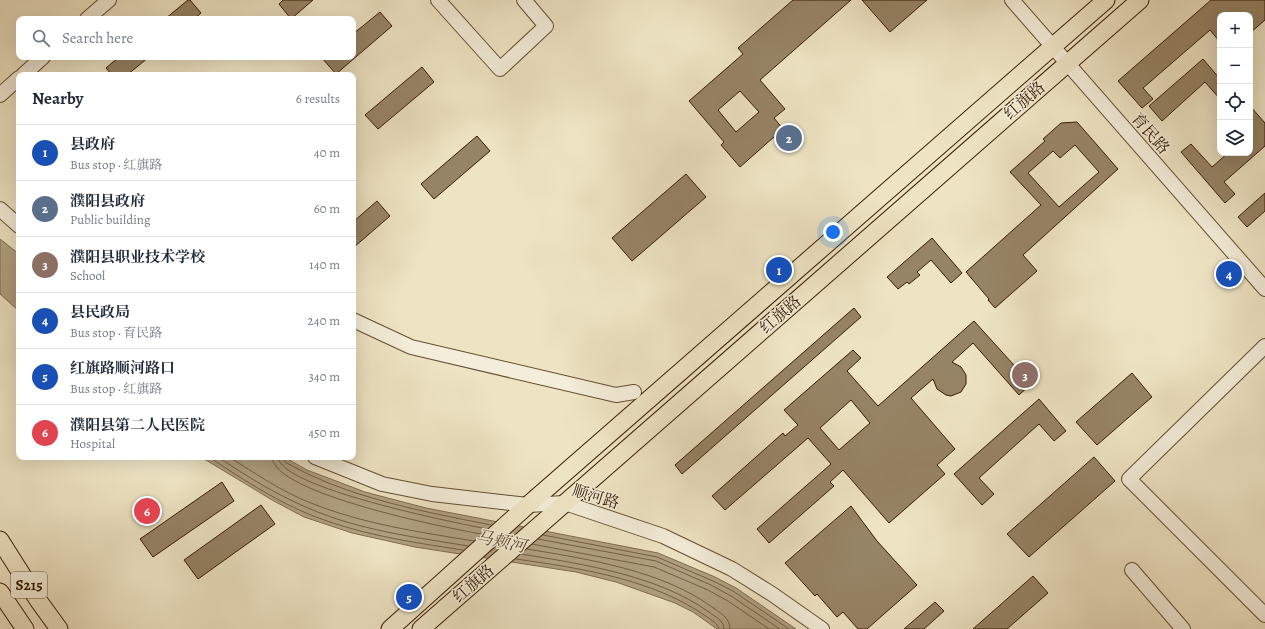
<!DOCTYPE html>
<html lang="en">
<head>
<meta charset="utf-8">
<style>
  body { margin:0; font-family:Alegreya,"Noto Serif SC",serif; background:#f2f2f3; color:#1f2937 }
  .controls { position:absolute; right:12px; top:12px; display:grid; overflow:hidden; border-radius:8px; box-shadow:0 4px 16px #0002 }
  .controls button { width:36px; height:36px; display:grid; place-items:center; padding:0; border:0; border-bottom:1px solid #e0e1e3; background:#fff; color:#1f2937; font:20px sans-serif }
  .you { position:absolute; left:833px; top:232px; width:14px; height:14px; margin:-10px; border:3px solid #fff; border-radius:50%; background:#1a73e8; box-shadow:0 0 0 6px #1a73e833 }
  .badge { display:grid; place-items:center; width:26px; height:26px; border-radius:50%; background:#8f2418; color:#fff; font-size:13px; font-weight:700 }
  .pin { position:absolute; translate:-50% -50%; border:2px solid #fff; box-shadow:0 1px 4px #0006 }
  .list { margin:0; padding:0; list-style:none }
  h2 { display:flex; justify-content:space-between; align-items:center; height:52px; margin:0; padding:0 16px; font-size:17px }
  h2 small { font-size:13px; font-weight:400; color:#747a83 }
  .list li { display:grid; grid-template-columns:26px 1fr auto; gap:12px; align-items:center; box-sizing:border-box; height:56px; padding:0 16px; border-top:1px solid #e0e1e3 }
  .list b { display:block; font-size:15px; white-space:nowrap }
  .list p { margin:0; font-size:13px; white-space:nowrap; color:#747a83 }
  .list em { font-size:13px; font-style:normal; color:#747a83 }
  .icon { flex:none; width:22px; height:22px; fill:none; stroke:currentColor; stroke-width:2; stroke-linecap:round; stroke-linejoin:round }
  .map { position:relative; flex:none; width:1265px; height:629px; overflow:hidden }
  .search { position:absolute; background:#fff; box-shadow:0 4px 16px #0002; left:16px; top:16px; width:340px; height:44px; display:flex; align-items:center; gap:10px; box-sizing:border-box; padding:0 14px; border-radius:8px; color:#747a83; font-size:15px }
  .panel { position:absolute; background:#fff; box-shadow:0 4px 16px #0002; left:16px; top:72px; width:340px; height:388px; border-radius:8px }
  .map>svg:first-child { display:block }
  .water { fill:#afa081; stroke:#7f6b4d }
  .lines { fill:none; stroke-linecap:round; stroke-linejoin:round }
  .shore { stroke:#725e40; stroke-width:1 }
  .building { fill:#968466; stroke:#361c00; fill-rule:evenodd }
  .minor-casing { stroke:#644e31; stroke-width:16 }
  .major-casing { stroke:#361c00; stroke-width:19 }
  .minor { stroke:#f4edd9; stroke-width:14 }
  .major { stroke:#eee4c4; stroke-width:17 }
  .labels { text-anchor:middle; stroke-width:3; stroke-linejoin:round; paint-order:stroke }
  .shield { fill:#f4edd9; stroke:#6f5b41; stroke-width:1 }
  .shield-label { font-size:15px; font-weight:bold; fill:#361c00 }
  .street-label { font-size:16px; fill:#361c00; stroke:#f4edd9 }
  .water-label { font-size:17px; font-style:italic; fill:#604a2d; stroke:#f4edd9 }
</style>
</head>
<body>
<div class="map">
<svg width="1265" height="629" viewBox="0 0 1265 629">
  <rect width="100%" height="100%" fill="#eee4c4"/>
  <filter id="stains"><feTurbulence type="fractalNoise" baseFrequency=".005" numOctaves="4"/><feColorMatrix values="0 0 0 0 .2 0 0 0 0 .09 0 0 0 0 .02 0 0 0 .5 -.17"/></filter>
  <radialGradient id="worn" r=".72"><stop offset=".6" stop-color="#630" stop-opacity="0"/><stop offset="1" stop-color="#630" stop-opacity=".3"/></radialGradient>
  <!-- water -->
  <path class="water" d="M0 239 19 254V311L0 294Z
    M201 457H284L307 470 365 492 426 508 658 553 715 577 736 588 796 629H717L693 612 675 603 616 582 576 572 415 547 352 533 304 517 272 500Z"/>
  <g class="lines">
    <!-- shore -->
    <path class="shore" d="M209 457C239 477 273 499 306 513 356 534 410 542 463 550
      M218 457C246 476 277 495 308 508 358 530 414 537 468 546
      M229 457C255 473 282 492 311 503 363 524 419 532 474 541
      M272 457C273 494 448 528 481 534
      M278 457C279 488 457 523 487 529
      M283 457 285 462C348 498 421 511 491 525
      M543 535 657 557 713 581 733 591 789 629
      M538 539 656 561 711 585 731 596 780 629
      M532 544 654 567 708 590 728 601 769 629
      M527 549C587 559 661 570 712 607 720 613 730 617 730 629
      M521 554C582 564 657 575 709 612 715 617 724 620 724 629
      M516 559C579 568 654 579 707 617 711 620 718 623 719 629"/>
  </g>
  <!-- building -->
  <path class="building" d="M188 0H190L201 13 194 19H165Z
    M283 0H313L291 19 279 4Z
    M793 0H851L760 80 785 109 774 118 783 129 740 167 721 145 724 142 689 101 743 54 738 48ZM740 91 759 112 736 132 718 110Z
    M862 0H927L890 32Z
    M1211 0H1265V20L1250 33V15H1220V42L1210 30 1143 88 1153 99 1142 108 1118 81Z
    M380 12 392 26 336 74 321 57H353V34Z
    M119 57H149L127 75H112L106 68Z
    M1203 59 1220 79V99L1205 82 1162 121 1149 106Z
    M422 67 434 82 378 129 365 115Z
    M1250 106 1265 123V146L1224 182 1235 194 1225 203 1181 152 1191 144 1212 167 1228 153H1250Z
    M1077 122 1118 169 1023 255 1037 271 995 308 988 300 989 299 966 272 1041 205 1010 172 1045 141 1043 139 1061 123ZM1075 145 1099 172 1059 207 1028 173 1053 151 1060 158Z
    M477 136 490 151 434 199 421 184Z
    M686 174 706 197 632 261 612 238Z
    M1265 193V211L1247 227 1238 217Z
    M377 201 390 216 353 248V222Z
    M932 238 962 273 951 283 931 260 917 272 920 275 909 284 907 282 898 289 887 277Z
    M854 308 861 317 682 474 675 465Z
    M974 321 1031 384 1019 395 973 343 952 362 961 367 966 375V384L961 392 951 396 946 395 937 389 933 379 911 398 955 449 937 465 945 474 889 523 843 470 830 482 834 486 769 543 757 529 831 464 808 438 725 510 712 496 783 433 785 436 798 425 784 410 853 350 861 358 847 371 878 406ZM851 400 870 423 839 450 820 428Z
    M1132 373 1152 397 1097 445 1076 422Z
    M1039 399 1066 431 1054 441 1039 424 979 478 994 494 982 505 954 474Z
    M1094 457 1115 481 1029 557 1007 534Z
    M222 482 234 501 153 557 140 539Z
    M261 505 275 524 198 579 184 560Z
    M851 506 877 541 917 585 867 629H858L843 612 837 617 817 594 815 596 785 563Z
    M1033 576 1048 593 1007 629H973Z
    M935 602 944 611 924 629H904Z"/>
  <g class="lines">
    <!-- minor casing -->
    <g class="minor-casing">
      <path id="minor" d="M438 0 500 69 546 26 524 0
        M1012 0 1265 289
        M87 19 109 0
        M23 75 43 57
        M0 95 19 78
        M0 209 19 226
        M353 320 411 347 616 395 634 392
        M1265 346 1129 479 1265 615
        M315 457 382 484 432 494 528 505 565 503 663 536 732 569 772 594 822 629
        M1132 570 1183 629"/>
    </g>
    <!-- major casing -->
    <g class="major-casing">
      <path id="major" d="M0 540 38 600 59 629
        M0 592 25 629
        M390 629 528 505 1106 0
        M421 629 1140 0"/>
    </g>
    <!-- minor -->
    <use href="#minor" class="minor"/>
    <!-- major -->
    <use href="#major" class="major"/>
  </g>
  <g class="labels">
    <!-- shield labels -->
    <rect class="shield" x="11" y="572" width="36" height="26" rx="3"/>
    <g class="shield-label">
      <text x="29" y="590">S215</text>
    </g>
    <!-- street labels -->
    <g class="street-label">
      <text transform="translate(1024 100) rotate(-41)" y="6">红旗路</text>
      <text transform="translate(1151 133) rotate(49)" y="6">育民路</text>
      <text transform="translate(780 314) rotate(-41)" y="6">红旗路</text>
      <text transform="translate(596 496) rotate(17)" y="6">顺河路</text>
      <text transform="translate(473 583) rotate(-41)" y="6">红旗路</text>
    </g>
    <!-- water labels -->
    <g class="water-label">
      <text transform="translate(501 541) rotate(12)" y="6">马颊河</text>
    </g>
  </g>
  <rect width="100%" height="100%" filter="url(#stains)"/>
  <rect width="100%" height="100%" fill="url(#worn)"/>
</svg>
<div class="controls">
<button>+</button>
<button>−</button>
<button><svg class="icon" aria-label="locate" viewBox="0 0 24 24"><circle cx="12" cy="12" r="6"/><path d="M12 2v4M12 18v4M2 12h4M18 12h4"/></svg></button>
<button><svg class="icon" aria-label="layers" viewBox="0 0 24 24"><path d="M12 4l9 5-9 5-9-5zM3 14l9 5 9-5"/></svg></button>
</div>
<div class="you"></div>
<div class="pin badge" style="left:779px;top:270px;background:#1a4fb4">1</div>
<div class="pin badge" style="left:789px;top:138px;background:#5c6f8a">2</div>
<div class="pin badge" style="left:1025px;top:375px;background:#8d6e63">3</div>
<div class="pin badge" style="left:1229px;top:274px;background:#1a4fb4">4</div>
<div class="pin badge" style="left:409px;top:597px;background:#1a4fb4">5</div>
<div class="pin badge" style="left:147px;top:511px;background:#e0444e">6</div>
<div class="search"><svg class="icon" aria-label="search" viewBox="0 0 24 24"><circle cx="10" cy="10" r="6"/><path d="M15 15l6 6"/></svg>Search here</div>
<section class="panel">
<h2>Nearby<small>6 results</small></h2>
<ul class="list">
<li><span class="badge" style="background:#1a4fb4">1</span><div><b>县政府</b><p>Bus stop · 红旗路</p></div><em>40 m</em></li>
<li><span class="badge" style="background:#5c6f8a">2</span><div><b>濮阳县政府</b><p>Public building</p></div><em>60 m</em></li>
<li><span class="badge" style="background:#8d6e63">3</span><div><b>濮阳县职业技术学校</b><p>School</p></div><em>140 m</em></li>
<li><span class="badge" style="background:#1a4fb4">4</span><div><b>县民政局</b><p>Bus stop · 育民路</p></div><em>240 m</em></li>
<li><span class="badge" style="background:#1a4fb4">5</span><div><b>红旗路顺河路口</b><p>Bus stop · 红旗路</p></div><em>340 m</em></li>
<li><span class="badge" style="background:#e0444e">6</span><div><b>濮阳县第二人民医院</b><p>Hospital</p></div><em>450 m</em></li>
</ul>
</section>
</div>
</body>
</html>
